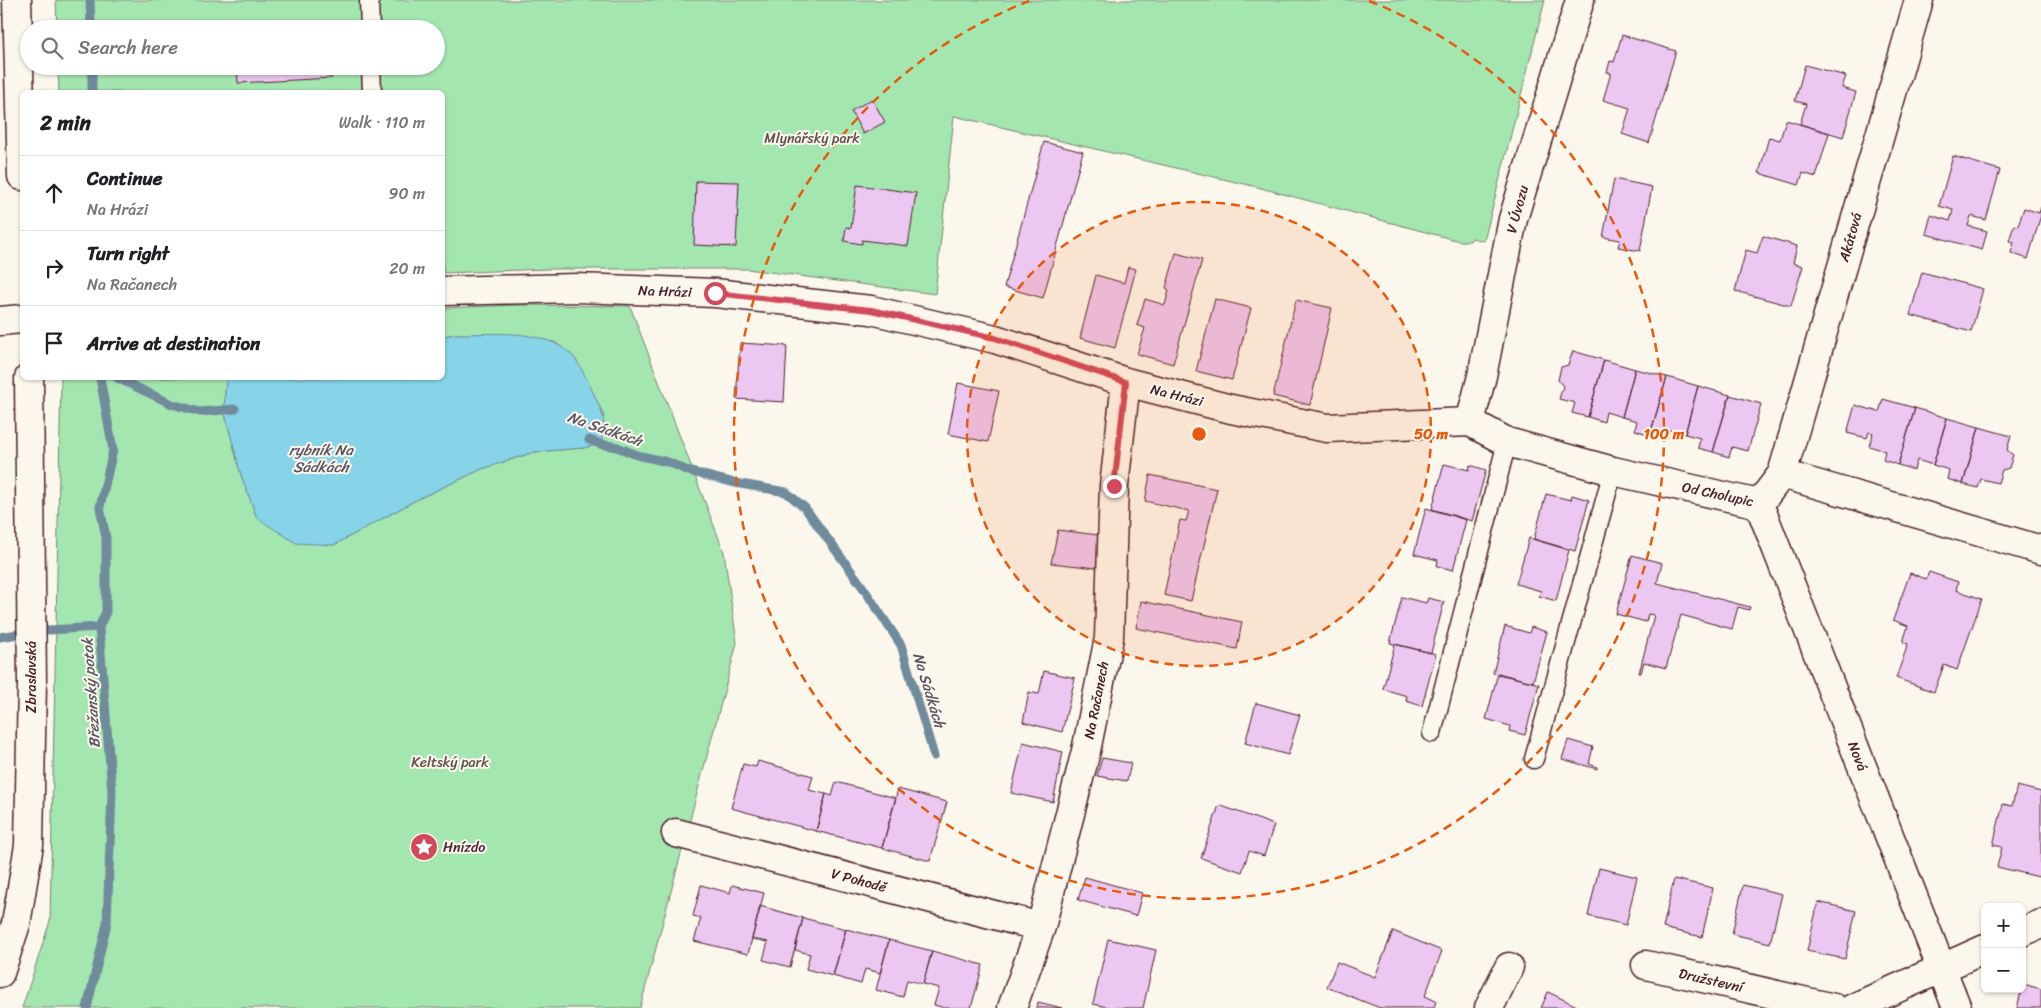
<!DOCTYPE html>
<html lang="en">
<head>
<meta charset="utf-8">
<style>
  body { margin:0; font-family:Sriracha,sans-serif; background:#f2f2f2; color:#202124 }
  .controls { position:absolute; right:15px; bottom:15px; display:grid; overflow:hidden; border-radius:8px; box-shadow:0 1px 4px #0004 }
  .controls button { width:45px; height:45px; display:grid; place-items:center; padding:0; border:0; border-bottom:1px solid #e0e0e0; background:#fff; color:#202124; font:25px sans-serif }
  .stop { position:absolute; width:15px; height:15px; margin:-11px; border:4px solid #d1495b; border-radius:50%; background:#fff }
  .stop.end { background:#d1495b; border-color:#fff; box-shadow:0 1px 5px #0008 }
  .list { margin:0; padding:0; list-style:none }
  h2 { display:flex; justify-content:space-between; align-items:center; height:65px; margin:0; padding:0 20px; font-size:21px }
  h2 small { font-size:16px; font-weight:400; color:#757577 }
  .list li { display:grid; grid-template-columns:32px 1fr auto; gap:15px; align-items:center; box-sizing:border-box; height:75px; padding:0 20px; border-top:1px solid #e0e0e0 }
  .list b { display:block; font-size:19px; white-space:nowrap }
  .list p { margin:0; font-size:16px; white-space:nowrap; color:#757577 }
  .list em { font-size:16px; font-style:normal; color:#757577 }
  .icon { flex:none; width:28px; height:28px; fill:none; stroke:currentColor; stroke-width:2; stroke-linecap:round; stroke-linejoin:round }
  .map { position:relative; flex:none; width:2041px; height:1008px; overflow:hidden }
  .search { position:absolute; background:#fff; box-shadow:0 1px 4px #0004; left:20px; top:20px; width:425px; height:55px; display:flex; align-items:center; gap:12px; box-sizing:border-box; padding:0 18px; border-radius:28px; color:#757577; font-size:19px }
  .panel { position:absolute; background:#fff; box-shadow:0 1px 4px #0004; left:20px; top:90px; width:425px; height:290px; border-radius:8px }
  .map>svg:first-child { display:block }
  .green { fill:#a4e6b0; stroke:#77826e }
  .water { fill:#87d3e7; stroke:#6f8b9c }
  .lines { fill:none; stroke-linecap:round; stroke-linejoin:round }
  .stream { stroke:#6f8b9c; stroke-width:9 }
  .building { fill:#ecc7f1; stroke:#4a1f2b }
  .service-casing { stroke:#4a1f2b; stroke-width:21 }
  .minor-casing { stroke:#4a1f2b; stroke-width:31 }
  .secondary-casing { stroke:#4a1f2b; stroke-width:31 }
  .service { stroke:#fbf7ec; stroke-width:18 }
  .minor { stroke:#fbf7ec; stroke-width:28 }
  .secondary { stroke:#fbf7ec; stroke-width:28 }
  .route { stroke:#d1495b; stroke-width:6 }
  .ring { fill:none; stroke:#e8590c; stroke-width:2.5; stroke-dasharray:9 6 }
  .labels { text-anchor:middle; stroke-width:4; stroke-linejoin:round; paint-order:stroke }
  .park-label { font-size:14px; fill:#60514c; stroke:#fbf7ec }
  .street-label { font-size:14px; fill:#4a1f2b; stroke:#fbf7ec }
  .poi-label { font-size:14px; fill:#4a1f2b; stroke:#fbf7ec; text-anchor:start }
  .water-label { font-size:15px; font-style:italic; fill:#5c5563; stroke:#fbf7ec }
  .centre { fill:#e8590c; stroke:#fbf7ec; stroke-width:2.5 }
  .ring-label { font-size:15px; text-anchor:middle; font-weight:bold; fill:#e8590c; stroke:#fbf7ec; stroke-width:4; stroke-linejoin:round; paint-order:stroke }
</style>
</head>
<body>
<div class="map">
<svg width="2041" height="1008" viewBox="0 0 2041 1008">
  <rect width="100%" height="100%" fill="#fbf7ec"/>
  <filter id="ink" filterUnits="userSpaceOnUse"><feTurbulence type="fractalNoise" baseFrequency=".02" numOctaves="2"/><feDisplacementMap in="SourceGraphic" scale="10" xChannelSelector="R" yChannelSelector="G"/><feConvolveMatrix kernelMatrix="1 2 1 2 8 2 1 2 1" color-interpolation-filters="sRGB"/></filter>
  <g filter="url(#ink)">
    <!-- green -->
    <path class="green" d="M56 0H1545L1484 241 1472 238 1470 241H1459L1257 187 954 116 935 294 747 269H547L443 273 442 92H59L58 66H436V29H57Z
      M516 305 630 306 724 552 737 643 640 1008H22L50 921 61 378H226L224 410 241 475 257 518 334 545 420 498 482 469 534 452 584 448 604 416 584 374 572 356 555 342 457 334 443 336V308Z"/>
    <!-- water -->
    <path class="water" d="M457 334C494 334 542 328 571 354 580 363 586 379 592 390 602 412 608 420 600 444L584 448 534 452 482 469 420 498 334 545 296 543 257 518 241 475 224 410 226 378H442L443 336Z"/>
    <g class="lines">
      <!-- stream -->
      <path class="stream" d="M90 0 91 29
        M92 66V92
        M117 378 172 404 200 412 235 409
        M589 440 600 444 617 447 637 455 668 462 688 471 735 483 786 492 805 508 862 586 901 645 934 756
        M49 630 99 627
        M0 637 18 634
        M87 1008 107 923 112 792 99 627 106 612V538L100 507 113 450 100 378"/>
    </g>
    <!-- building -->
    <path class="building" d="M1622 35 1676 51 1649 143 1622 134 1630 108 1603 100 1611 73 1607 72 1610 61 1614 62Z
      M1805 65 1846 76 1842 88 1856 92 1843 137 1800 124 1806 104 1795 101Z
      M237 66H332V78L238 83Z
      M872 99 885 122 863 134 851 111Z
      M1786 120 1829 133 1816 177 1803 173 1799 185 1759 173 1769 137 1780 140Z
      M1044 142 1083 152 1043 298 1004 287Z
      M1953 156 2000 170 1986 220 1971 216 1968 226 1987 231 1982 250 1926 234 1931 215 1950 221 1953 210 1939 206Z
      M1614 179 1652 187 1640 251 1618 247 1620 240 1603 237Z
      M696 181 739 182 736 247 694 245Z
      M857 185 916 193 908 246 862 240V244L844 241 846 227 851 228Z
      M2041 207V215L2028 259 2011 253 2014 242 2009 241 2014 225 2018 226 2024 208 2039 213Z
      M1763 236 1797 246 1793 263 1803 266 1791 306 1735 291 1746 250 1757 253Z
      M1176 253 1202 260 1173 364 1137 354 1145 328 1137 325 1145 299 1165 305 1169 290 1166 288Z
      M1128 267 1136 269 1115 348 1080 338 1096 275 1124 283Z
      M1922 272 1983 289 1971 332 1910 315Z
      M1215 299 1251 308 1232 380 1196 371Z
      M1296 300 1332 308 1310 405 1273 396Z
      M740 343 787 346 784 402 736 399Z
      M1573 351 1604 360 1588 417 1572 413 1575 403 1559 399 1563 386 1558 380 1561 367 1568 365Z
      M1604 360 1635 369 1622 417 1606 412 1604 422 1588 417Z
      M1635 369 1667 377 1650 435 1635 430 1637 421 1622 417Z
      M1667 377 1698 386 1685 434 1669 430 1667 439 1650 435Z
      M958 383 999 391 988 442 948 434Z
      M1698 386 1730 395 1713 452 1698 448 1700 438 1685 434Z
      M1730 395 1761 404 1748 451 1732 447 1729 457 1713 452Z
      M1883 399 1915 408 1898 465 1883 460 1885 451 1869 446 1873 433 1869 432 1867 438 1847 433 1855 405 1879 412Z
      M1915 408 1947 418 1933 465 1917 460 1914 470 1898 465Z
      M1947 418 1979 427 1963 484 1947 479 1949 470 1933 465Z
      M1979 427 2011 436 2007 450 2013 455 2009 468 2002 470 1998 483 1981 479 1978 488 1963 484Z
      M1444 464 1469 470 1470 465 1486 470 1472 521 1432 509Z
      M1150 475 1217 489 1191 601 1164 595 1180 520 1186 521 1189 511 1145 501Z
      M1546 494 1571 500 1572 495 1589 500 1575 551 1534 539Z
      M1426 508 1466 520 1453 570 1437 566 1438 560 1414 554Z
      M1058 530 1098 535 1097 568 1051 563Z
      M1529 538 1569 550 1556 601 1539 596 1541 591 1516 584Z
      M1632 555 1662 563 1657 583 1750 607 1749 610 1738 607 1732 629 1681 615 1666 668 1644 662 1641 673H1639L1654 615 1648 614 1646 622 1616 614Z
      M1929 572 1958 582 1956 590 1982 599 1957 670 1944 665 1934 692 1896 678 1908 644 1903 642 1908 626 1893 620 1910 573 1926 579Z
      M1402 597 1426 603 1428 598 1444 602 1431 653 1390 643Z
      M1141 601 1242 622 1237 649 1136 628Z
      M1505 626 1529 633 1531 627 1547 632 1533 682 1493 673Z
      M1395 644 1436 654 1422 706 1406 701 1407 696 1383 689Z
      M1044 671 1075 678 1062 732 1023 722 1029 692 1039 694Z
      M1498 673 1539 684 1525 735 1509 731 1510 726 1486 719Z
      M1256 703 1300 715 1288 755 1245 743Z
      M1568 740 1593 747 1589 764 1597 767V769L1562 759Z
      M1023 742 1063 752 1053 802 1011 793Z
      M1102 758 1131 763 1127 781 1097 776Z
      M758 761 813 776 809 790 826 794 816 831 731 808 743 764 756 767Z
      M836 782 896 798 882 848 816 831 826 794 832 796Z
      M2017 786 2041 792V869L2039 877 1997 867 2002 847 1993 845 2003 804 2012 806Z
      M898 789 947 802 930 861 882 848Z
      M1219 805 1274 825 1264 856 1249 851 1242 872 1201 858Z
      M1599 868 1637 877 1626 925 1588 916Z
      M1085 877 1142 893 1136 916 1078 900Z
      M1674 879 1713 888 1702 937 1663 928Z
      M701 885 730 893 732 885 764 893 748 954 694 941 701 918 693 916Z
      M1743 885 1782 894 1770 943 1732 934Z
      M1818 902 1856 911 1845 959 1807 951Z
      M760 906 803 918 790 967 763 960 768 942 752 939Z
      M803 918 846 929 833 976 806 969 810 954 795 950Z
      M846 929 889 940 880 973 865 969 861 984 833 976Z
      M1393 931 1442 951 1425 996 1436 1001 1434 1008H1380L1327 987 1337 962 1375 977Z
      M1108 939 1156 950 1143 1008H1112L1093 1004Z
      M889 940 932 951 923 984 907 980 903 997 876 990Z
      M932 951 983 965 971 1008H945L934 1005 939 988 923 984Z
      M2023 984 2041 989V1008H2017Z
      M1548 992 1581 1008H1541Z
      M1038 1002 1062 1008H1037Z"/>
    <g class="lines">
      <!-- service casing -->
      <g class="service-casing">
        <path id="service" d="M369 0 370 29
          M371 66 372 92
          M1432 733 1507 442
          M1534 759 1613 471"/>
      </g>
      <!-- minor casing -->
      <g class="minor-casing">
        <path id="minor" d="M442 291 577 288 715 293 871 310 995 339 1126 382 1231 409 1327 428 1470 422
          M0 321 22 319
          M1470 422 1507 442 1613 471 1759 504 1782 474 2041 550
          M1470 422 1482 376 1513 219 1580 0
          M1782 474 1919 0
          M1759 504 1957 1008
          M676 833 1041 927
          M2022 932 2041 924
          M1646 965 1834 1008
          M1012 1008 1041 927 1086 751 1109 638 1114 486 1126 382
          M1489 1008 1509 967
          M1853 1008 1985 949"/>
      </g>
      <!-- secondary casing -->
      <g class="secondary-casing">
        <path id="secondary" d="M17 0 22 176
          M0 973 16 924 29 845 32 683 29 378"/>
      </g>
      <!-- service -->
      <use href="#service" class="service"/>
      <!-- minor -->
      <use href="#minor" class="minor"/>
      <!-- secondary -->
      <use href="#secondary" class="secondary"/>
    </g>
  </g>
  <g class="lines" filter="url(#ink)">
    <!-- route -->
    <path class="route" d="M715 293 871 310 995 338 1126 382 1114 486"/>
  </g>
  <!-- distance rings -->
  <circle cx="1199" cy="434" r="232" fill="#e8590c" fill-opacity=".12"/>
  <g class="ring">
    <circle cx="1199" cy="434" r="232"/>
    <path d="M1369 1A465 465 0 1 1 1029 1"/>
  </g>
  <!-- icons -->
  <defs>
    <g id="sight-disc" transform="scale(1.4375)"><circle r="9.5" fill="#d1495b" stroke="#fbf7ec"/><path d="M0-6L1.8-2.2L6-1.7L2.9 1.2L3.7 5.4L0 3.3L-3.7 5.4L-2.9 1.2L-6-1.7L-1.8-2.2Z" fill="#fff"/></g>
  </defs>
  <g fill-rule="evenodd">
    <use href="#sight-disc" x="424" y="847"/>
  </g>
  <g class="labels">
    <!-- park labels -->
    <g class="park-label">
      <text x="812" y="143">Mlynářský park</text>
      <text x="450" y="767">Keltský park</text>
    </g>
    <!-- street labels -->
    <g class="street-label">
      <text transform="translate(1517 209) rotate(-75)" y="5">V Úvozu</text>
      <text transform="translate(1850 237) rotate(-74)" y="5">Akátová</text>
      <text transform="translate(665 291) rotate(2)" y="5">Na Hrázi</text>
      <text transform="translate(1177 395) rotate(14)" y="5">Na Hrázi</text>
      <text transform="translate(1718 494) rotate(12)" y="5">Od Cholupic</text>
      <text transform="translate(31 677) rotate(-90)" y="5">Zbraslavská</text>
      <text transform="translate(1096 700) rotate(-79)" y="5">Na Račanech</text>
      <text transform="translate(1858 756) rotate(69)" y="5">Nová</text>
      <text transform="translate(859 880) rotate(15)" y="5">V Pohodě</text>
      <text transform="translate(1711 980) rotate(13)" y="5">Družstevní</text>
    </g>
    <!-- poi labels -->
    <g class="poi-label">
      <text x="443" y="852">Hnízdo</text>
    </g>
    <!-- water labels -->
    <g class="water-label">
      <text transform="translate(605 429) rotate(19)" y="5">Na Sádkách</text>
      <text x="321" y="455">rybník Na<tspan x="321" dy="17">Sádkách</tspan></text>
      <text transform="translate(929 690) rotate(73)" y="5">Na Sádkách</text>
      <text transform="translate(91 693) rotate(-94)" y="5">Břežanský potok</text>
    </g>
  </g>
  <circle cx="1199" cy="434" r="8" class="centre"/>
  <g class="ring-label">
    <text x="1431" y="439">50 m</text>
    <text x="1664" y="439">100 m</text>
  </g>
</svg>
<div class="controls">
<button>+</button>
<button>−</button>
</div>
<div class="stop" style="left:715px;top:293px"></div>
<div class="stop end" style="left:1114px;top:486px"></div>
<div class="search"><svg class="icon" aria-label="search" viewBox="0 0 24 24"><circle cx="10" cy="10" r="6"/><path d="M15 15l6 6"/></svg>Search here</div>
<section class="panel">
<h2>2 min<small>Walk · 110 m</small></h2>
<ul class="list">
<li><svg class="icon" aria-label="ahead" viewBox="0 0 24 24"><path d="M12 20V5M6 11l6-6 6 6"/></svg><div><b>Continue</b><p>Na Hrázi</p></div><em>90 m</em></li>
<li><svg class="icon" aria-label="right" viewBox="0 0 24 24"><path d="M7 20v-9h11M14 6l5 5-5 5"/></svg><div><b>Turn right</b><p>Na Račanech</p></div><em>20 m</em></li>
<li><svg class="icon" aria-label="arrive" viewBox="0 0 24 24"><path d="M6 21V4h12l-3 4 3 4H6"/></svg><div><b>Arrive at destination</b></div></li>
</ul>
</section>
</div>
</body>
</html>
